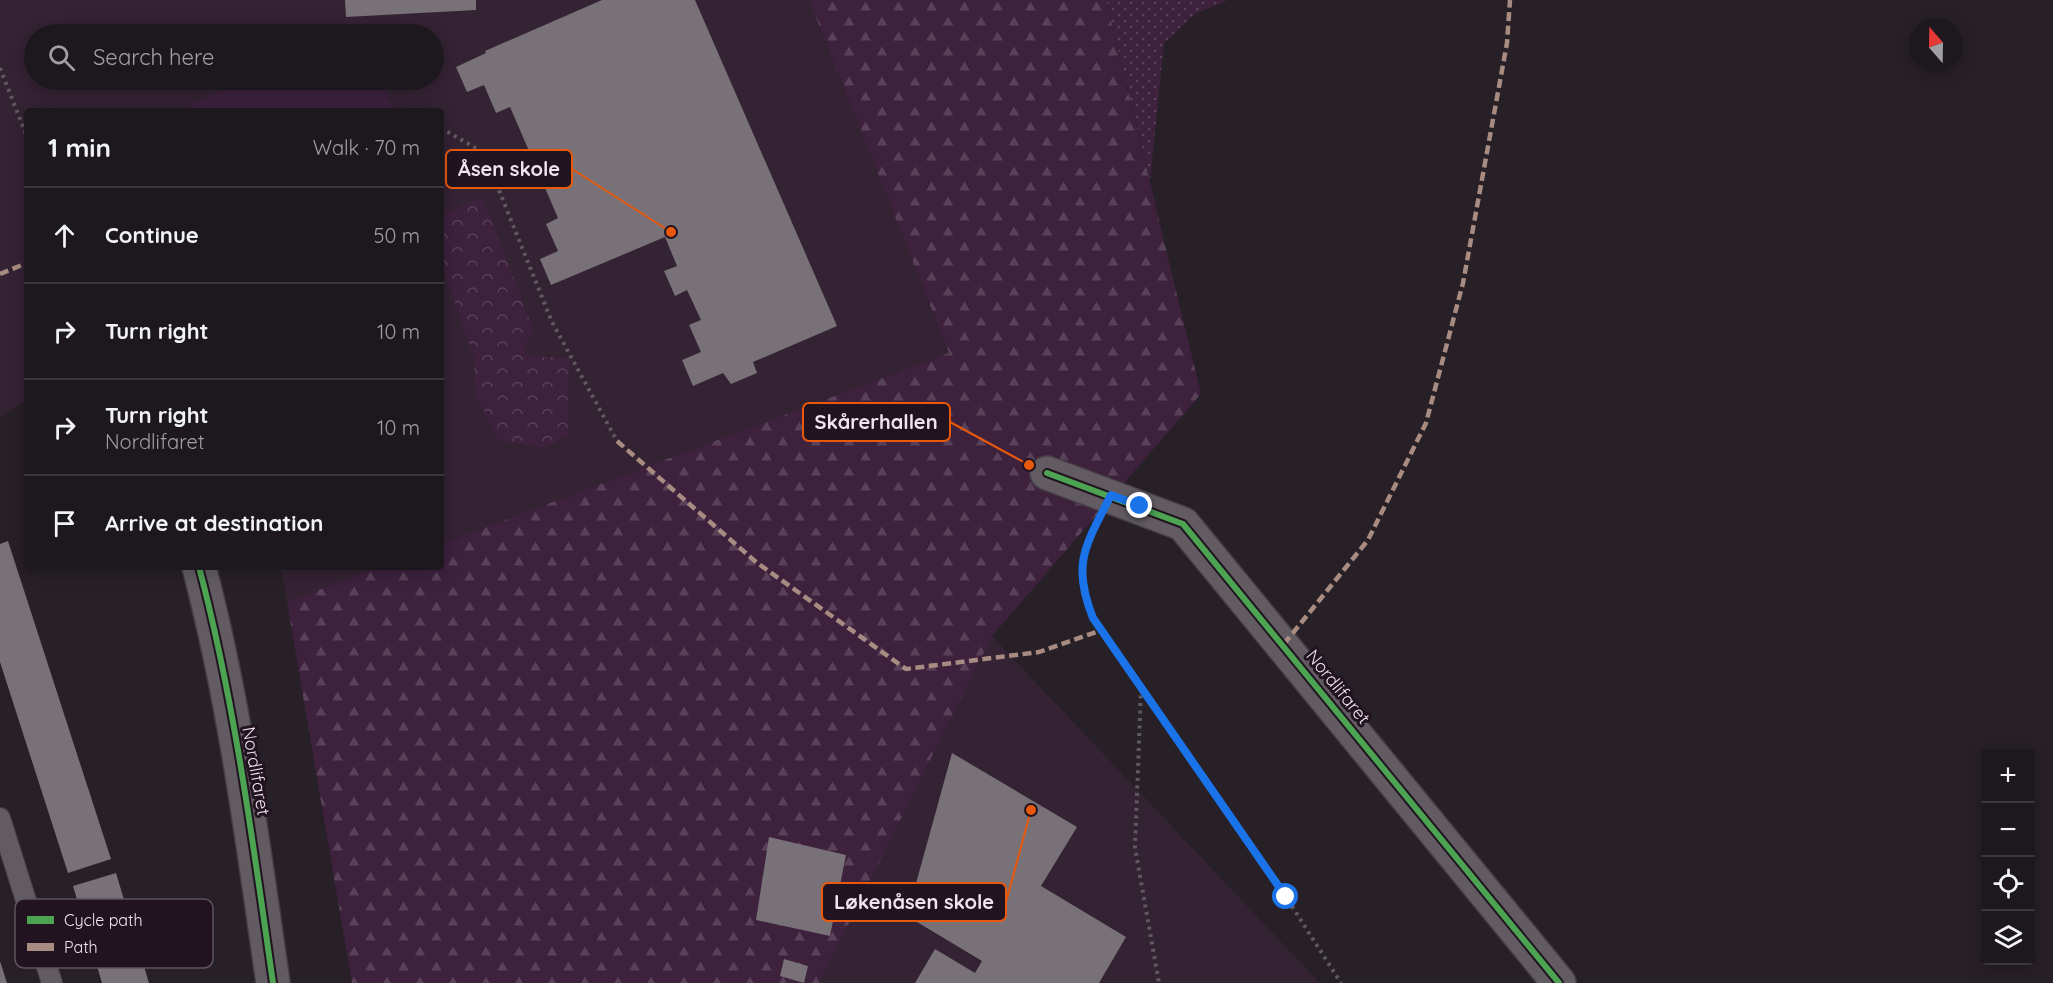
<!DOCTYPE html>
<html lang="en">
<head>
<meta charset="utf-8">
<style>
  body { margin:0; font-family:Quicksand,sans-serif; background:#252126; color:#f1f3f6 }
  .controls { position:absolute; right:18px; bottom:18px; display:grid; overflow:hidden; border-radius:6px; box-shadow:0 3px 15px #0003 }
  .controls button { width:54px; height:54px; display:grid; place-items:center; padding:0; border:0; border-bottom:2px solid #3b373b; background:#1d181d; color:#f1f3f6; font:30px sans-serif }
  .compass { position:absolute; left:1909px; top:18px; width:54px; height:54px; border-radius:50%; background:#1d181d; box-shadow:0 3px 15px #0003; rotate:340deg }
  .stop { position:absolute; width:18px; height:18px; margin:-14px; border:4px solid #1a73e8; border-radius:50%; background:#fff }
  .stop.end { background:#1a73e8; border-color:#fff; box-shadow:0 2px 6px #0008 }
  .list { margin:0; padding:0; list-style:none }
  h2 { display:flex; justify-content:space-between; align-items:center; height:78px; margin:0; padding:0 24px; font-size:26px }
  h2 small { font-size:20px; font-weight:400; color:#a0a0a4 }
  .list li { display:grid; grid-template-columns:39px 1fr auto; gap:18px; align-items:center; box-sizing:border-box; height:96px; padding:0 24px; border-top:2px solid #3b373b }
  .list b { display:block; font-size:22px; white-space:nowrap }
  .list p { margin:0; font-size:20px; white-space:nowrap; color:#a0a0a4 }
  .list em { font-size:20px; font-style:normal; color:#a0a0a4 }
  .icon { flex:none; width:33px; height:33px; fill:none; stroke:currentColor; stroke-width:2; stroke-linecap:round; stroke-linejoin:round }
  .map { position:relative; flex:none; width:2053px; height:983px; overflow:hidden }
  .search { position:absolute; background:#1d181d; box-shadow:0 3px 15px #0003; left:24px; top:24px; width:420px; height:66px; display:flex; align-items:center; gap:15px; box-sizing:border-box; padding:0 21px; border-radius:33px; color:#a0a0a4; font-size:22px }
  .panel { position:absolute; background:#1d181d; box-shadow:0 3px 15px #0003; left:24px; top:108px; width:420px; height:462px; border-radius:6px }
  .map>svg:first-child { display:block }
  .built { fill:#342333; fill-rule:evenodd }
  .grass { fill:url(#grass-dots) }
  .forest { fill:url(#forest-firs) }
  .park { fill:url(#park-crowns) }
  .garden { fill:#3d213d }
  .building { fill:#787178 }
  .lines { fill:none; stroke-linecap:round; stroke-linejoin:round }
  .lane-casing { stroke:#453e44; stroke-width:22 }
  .street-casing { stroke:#453e44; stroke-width:36 }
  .path { stroke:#5f5a5f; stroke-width:4; stroke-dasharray:3 4.5; stroke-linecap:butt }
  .lane { stroke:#625c62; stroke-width:20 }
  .street { stroke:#625c62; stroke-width:33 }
  .quiet { stroke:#a88b81; stroke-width:4.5; stroke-dasharray:9 4.5; stroke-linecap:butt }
  .cycleway-casing { stroke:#211420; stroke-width:10 }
  .cycleway { stroke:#4ca352; stroke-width:6 }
  .route { stroke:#1a73e8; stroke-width:8 }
  .labels { text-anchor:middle; stroke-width:6; stroke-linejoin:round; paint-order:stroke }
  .street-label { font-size:18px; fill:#efe5ee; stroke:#211420 }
  .key { fill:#211420; stroke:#5f535e; stroke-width:1.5 }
  .key-label { font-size:16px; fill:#efe5ee }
  .leader { fill:none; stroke:#e8590c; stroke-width:2 }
  .callout-dot { fill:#e8590c; stroke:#211420; stroke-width:2 }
  .callout { fill:#211420; stroke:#e8590c; stroke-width:2 }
  .callout-label { font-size:20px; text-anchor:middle; font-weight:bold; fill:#efe5ee }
</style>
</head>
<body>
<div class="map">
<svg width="2053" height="983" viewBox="0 0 2053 983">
  <defs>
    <pattern id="grass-dots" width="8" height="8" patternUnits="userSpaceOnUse" patternTransform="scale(1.5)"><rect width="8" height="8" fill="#3d213d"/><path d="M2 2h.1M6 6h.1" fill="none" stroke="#594159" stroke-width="1.8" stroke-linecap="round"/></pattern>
    <pattern id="forest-firs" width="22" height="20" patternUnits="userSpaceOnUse" patternTransform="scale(1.5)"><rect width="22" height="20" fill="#3d213d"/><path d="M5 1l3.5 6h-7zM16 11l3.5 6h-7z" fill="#594159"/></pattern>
    <pattern id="park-crowns" width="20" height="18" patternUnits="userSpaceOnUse" patternTransform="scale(1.5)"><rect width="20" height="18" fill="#3d213d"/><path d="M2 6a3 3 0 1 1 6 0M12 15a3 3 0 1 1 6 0" fill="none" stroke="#594159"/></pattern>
  </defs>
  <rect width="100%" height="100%" fill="#272027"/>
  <!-- built -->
  <path class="built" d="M0 0H809L949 353 441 544V111H27V400L0 418ZM34 34H434V80H34Z
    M281 567H379L287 602Z
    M992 636 1320 983H819Z"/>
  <!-- grass -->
  <path class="grass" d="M1106 0H1228L1195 14 1164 43 1150 180Z"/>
  <!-- forest -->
  <path class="forest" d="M809 0H1106L1201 394 992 636 819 983H352L287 602 379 567H441V544L949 353Z"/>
  <!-- park -->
  <path class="park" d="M483 198 533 329 523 356 569 358V435L544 448 499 440 475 394 474 358 441 262V214Z"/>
  <!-- garden -->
  <path class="garden" d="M243 80H380L396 111H193L190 104Z"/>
  <!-- building -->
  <path class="building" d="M345 0H476V10L346 17Z
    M602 0H695L837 326 753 362 757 373 731 384 723 373 693 386 682 360 701 352 689 325 701 320 687 290 675 296 664 271 677 266 665 237 551 285 540 259 558 251 546 224 558 218 510 107 496 113 484 85 467 92 456 67 486 53 485 51Z
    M8 541 111 859 68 873 0 662V544Z
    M952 753 1077 827 1041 886 1126 937 1099 983H915L935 949 975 973 982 961 907 916Z
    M769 837 846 855 830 936 756 920Z
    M116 873 149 983H102L73 886Z
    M784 959 808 966 804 983 780 976Z
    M0 961 7 983H0Z"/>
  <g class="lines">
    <!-- lane casing -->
    <g class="lane-casing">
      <path id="lane" d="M0 818 52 983"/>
    </g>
    <!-- street casing -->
    <g class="street-casing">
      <path id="street" d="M1047 473 1183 524 1559 983
        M199 567C235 703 253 844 273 983"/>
    </g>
    <!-- path -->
    <path class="path" d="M0 68 27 137
      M441 128 484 153 552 322 617 441
      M1090 536C1076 564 1082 591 1093 618L1286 897 1341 983
      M1141 688 1135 848 1159 983"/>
    <!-- lane -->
    <use href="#lane" class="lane"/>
    <!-- street -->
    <use href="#street" class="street"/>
    <!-- quiet -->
    <path class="quiet" d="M0 274 27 263
      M617 441 756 562 906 669 1039 652 1102 630
      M1284 644 1368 540 1426 423 1463 283 1507 43 1510 0"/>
    <!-- cycleway casing -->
    <g class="cycleway-casing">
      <path id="cycleway" d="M1047 473 1183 524 1559 983
        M199 567C235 703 253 844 273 983"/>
    </g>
    <!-- cycleway -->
    <use href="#cycleway" class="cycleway"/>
  </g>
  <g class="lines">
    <!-- route -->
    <path class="route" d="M1140 506 1111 495C1086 545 1071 563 1093 618L1286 897"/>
  </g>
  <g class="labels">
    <!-- street labels -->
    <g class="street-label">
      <text transform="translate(1338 687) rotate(51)" y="6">Nordlifaret</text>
      <text transform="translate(256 771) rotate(80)" y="6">Nordlifaret</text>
    </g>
  </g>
  <!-- legend -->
  <rect x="15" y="899" width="198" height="69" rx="9" class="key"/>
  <rect x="27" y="916" width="27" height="8" fill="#4ca352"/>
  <rect x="27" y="943" width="27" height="8" fill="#a88b81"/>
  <g class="key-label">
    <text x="64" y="926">Cycle path</text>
    <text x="64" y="953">Path</text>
  </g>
  <!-- callouts -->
  <path class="leader" d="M671 232L572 169M1029 465L950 422M1031 810L1006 902"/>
  <g class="callout-dot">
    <circle cx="671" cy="232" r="6"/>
    <circle cx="1029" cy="465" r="6"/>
    <circle cx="1031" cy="810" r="6"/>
  </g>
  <g class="callout">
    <rect x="446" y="150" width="126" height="38" rx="6"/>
    <rect x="803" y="403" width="147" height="38" rx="6"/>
    <rect x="822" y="883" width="184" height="38" rx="6"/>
  </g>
  <g class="callout-label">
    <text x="509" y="176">Åsen skole</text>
    <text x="876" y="429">Skårerhallen</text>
    <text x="914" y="909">Løkenåsen skole</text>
  </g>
</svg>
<div class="controls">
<button>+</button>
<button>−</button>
<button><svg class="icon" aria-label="locate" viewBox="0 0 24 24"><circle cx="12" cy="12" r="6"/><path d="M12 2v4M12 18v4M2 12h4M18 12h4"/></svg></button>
<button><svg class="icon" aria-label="layers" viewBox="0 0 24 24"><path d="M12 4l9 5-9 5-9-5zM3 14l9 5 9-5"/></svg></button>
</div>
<svg class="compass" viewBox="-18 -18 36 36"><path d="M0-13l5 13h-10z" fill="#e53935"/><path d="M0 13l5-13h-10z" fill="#a0a0a4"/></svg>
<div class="stop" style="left:1286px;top:897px"></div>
<div class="stop end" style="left:1140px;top:506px"></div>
<div class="search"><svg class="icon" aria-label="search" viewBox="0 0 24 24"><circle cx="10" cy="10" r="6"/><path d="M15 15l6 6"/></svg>Search here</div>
<section class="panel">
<h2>1 min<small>Walk · 70 m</small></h2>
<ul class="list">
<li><svg class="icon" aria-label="ahead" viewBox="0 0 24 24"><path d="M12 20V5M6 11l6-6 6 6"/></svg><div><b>Continue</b></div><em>50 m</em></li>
<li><svg class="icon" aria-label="right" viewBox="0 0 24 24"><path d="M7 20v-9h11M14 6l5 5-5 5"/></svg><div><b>Turn right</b></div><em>10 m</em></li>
<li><svg class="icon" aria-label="right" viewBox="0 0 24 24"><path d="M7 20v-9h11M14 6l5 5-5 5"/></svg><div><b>Turn right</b><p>Nordlifaret</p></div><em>10 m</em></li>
<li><svg class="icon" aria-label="arrive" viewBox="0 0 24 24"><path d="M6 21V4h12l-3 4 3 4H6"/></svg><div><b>Arrive at destination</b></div></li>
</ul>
</section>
</div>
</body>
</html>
